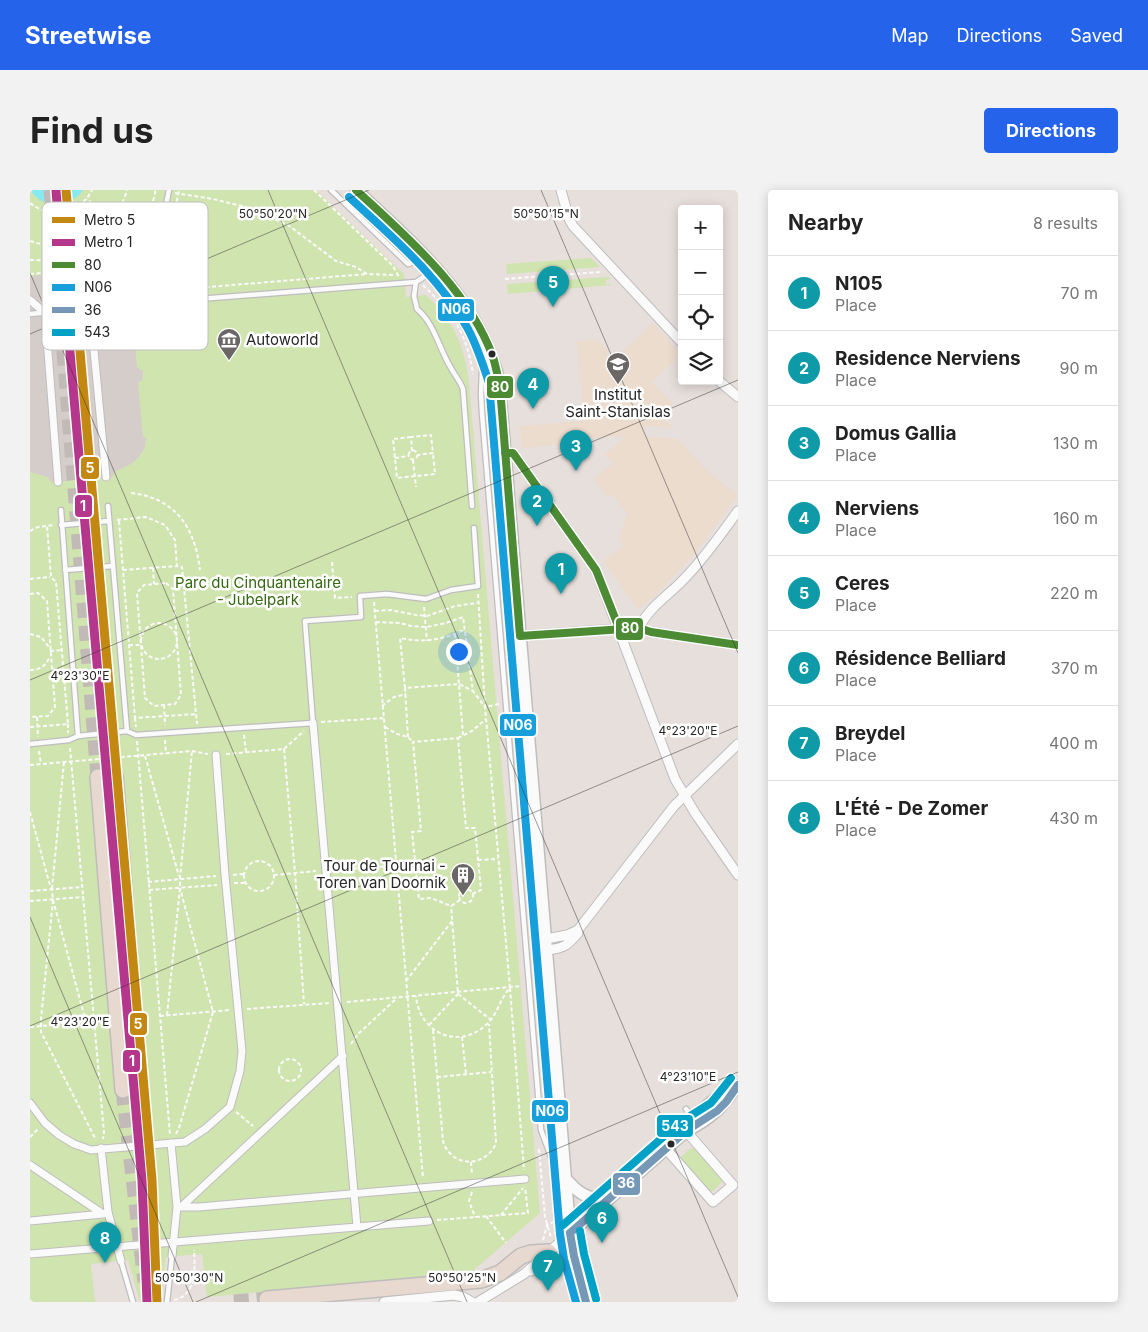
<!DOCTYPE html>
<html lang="en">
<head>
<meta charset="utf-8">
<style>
  body { margin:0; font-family:Inter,sans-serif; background:#f2f2f2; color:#222 }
  .controls { position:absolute; right:15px; top:15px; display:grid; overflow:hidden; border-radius:5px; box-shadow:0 2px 12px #0003 }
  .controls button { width:45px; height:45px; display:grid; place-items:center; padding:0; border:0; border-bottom:1px solid #e0e0e0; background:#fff; color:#222; font:25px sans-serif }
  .you { position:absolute; left:428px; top:461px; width:18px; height:18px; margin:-12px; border:4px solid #fff; border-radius:50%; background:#1a73e8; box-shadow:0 0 0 8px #1a73e833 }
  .badge { display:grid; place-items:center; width:32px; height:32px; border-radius:50%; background:#2563eb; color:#fff; font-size:16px; font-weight:700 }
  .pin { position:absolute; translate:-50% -41px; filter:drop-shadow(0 1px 2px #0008) }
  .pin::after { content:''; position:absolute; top:26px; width:18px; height:15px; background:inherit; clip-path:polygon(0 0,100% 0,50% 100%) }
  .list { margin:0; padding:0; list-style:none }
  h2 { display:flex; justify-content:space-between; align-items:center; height:65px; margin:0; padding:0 20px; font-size:21px }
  h2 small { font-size:16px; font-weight:400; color:#767676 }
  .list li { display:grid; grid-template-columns:32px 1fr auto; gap:15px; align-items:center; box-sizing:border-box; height:75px; padding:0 20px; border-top:1px solid #e0e0e0 }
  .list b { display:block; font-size:19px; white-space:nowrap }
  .list p { margin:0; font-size:16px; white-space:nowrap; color:#767676 }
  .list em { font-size:16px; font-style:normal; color:#767676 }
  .icon { flex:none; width:28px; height:28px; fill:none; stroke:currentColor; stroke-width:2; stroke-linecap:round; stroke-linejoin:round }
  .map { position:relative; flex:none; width:708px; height:1112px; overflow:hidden; border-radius:5px }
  header { display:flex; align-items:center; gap:30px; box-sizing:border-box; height:70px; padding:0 25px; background:#2563eb; color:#fff }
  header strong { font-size:24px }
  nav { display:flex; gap:28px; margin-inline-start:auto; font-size:18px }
  .intro { display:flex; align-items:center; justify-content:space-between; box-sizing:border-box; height:120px; padding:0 30px }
  h1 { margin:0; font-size:35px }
  .button { padding:12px 22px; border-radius:5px; background:#2563eb; color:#fff; font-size:18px; font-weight:700 }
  main { display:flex; gap:30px; padding:0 30px }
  aside { flex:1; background:#fff; border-radius:5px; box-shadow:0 2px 12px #0003 }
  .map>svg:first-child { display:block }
  .education { fill:#ecdcce }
  .green { fill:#d0e4b0; fill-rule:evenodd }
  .plaza { fill:#d5cdca }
  .water { fill:#86eaf1 }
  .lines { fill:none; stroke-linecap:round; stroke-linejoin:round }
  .trunk-tunnel { stroke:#c1bab7; stroke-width:15; stroke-dasharray:15 8; stroke-linecap:butt }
  .service-casing { stroke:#bfbdbe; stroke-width:7 }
  .pedestrian-casing { stroke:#bfbdbe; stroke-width:9 }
  .minor-casing { stroke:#bfbdbe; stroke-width:11 }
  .tertiary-casing { stroke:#bfbdbe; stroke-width:14 }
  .trunk-casing { stroke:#bfbcbb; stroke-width:18 }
  .path { stroke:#fbfafa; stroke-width:2; stroke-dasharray:4 2.5; stroke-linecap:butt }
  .service { stroke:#fbfafa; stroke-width:4.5 }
  .pedestrian { stroke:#fbfafa; stroke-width:7 }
  .minor { stroke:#fbfafa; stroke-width:9 }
  .tertiary { stroke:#fbfafa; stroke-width:11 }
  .trunk { stroke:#e8d9d0; stroke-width:15 }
  .bus-1-casing { stroke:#fff; stroke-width:11 }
  .bus-2-casing { stroke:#fff; stroke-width:11 }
  .bus-3-casing { stroke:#fff; stroke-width:11 }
  .bus-4-casing { stroke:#fff; stroke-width:11 }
  .bus-1 { stroke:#4c8b33; stroke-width:8 }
  .bus-2 { stroke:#169fdb; stroke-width:8 }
  .bus-3 { stroke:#7698b7; stroke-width:8 }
  .bus-4 { stroke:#02a2c6; stroke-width:8 }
  .metro-1-casing { stroke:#fff; stroke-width:12 }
  .metro-2-casing { stroke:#fff; stroke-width:12 }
  .metro-1 { stroke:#c28812; stroke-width:9 }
  .metro-2 { stroke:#b5378c; stroke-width:9 }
  .ticks { fill:none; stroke:#272727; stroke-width:1; stroke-opacity:0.45 }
  .bus-dot { fill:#272727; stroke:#fff; stroke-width:2 }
  .labels { text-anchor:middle; stroke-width:5; stroke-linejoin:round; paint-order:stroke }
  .poi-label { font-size:15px; fill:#272727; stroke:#fff; text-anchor:start }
  .park-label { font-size:15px; fill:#356912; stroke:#fff }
  .key { fill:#fff; stroke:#bebebe; stroke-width:1 }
  .key-label { font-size:14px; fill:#272727 }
  .ticks-label { font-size:12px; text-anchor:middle; fill:#272727; stroke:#fff; stroke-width:5; stroke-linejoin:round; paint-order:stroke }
  .line-badge { stroke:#fff; stroke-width:2 }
  .badge-label { font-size:14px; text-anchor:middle; font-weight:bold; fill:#fff }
</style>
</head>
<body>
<header>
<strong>Streetwise</strong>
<nav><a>Map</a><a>Directions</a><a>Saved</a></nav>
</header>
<div class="intro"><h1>Find us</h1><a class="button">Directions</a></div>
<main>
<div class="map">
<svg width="708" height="1112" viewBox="0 0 708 1112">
  <rect width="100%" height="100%" fill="#e7dfdb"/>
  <!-- education -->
  <path class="education" d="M623 133 651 164 622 192 643 214 639 217 630 218 628 223 634 224 635 225 633 227 643 238 614 236V246L647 249 682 285 708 305 666 362 626 405 608 419 573 371 594 356 589 349 597 323 582 304 577 307 564 289 584 273 575 264 593 249V246L547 249 543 253 492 258 490 236 552 231 554 228 547 151 568 150 579 161 577 164V167L582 172Z"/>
  <!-- green -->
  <path class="green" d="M0 0H286L374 84 376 107 396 105C423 131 435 155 439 193L510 1023 445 1079V1083L177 1107 172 1064 136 1067 131 1112H110L98 1070 61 1074 65 1112H0ZM93 586 118 897 88 900 62 588Z
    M561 68 570 77 477 84 476 74Z
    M579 87 581 89 576 90V94H581V95L478 104 477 94Z
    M661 958H664L693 991 683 1001 680 1002 651 970V967Z"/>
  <!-- plaza -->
  <path class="plaza" d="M91 67 103 80 101 87 102 108 105 110 106 120 103 125 107 177 113 181V189L108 193 113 246 116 248 115 258 108 268 101 274 86 281 82 287 68 288 63 286 60 289 43 290 40 288 36 291 21 292 17 287 0 282V86L77 79V76Z"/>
  <!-- water -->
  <path class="water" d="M0 0H53C39 19 14 20 0 0Z"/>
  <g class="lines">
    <!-- trunk-tunnel -->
    <path class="trunk-tunnel" d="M21 0 68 587
      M34 0 85 586
      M110 898 123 1059 125 1112
      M93 900 115 1092
      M204 1112 237 1109"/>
    <!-- service casing -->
    <g class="service-casing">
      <path id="service" d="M301 0 378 74 395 69
        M97 76C120 53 134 33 139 0
        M386 92 384 106 387 119C405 134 409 159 421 178 425 186 430 191 433 199L442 316
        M86 116 85 96 91 87
        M0 124 105 114 386 92 405 80
        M453 155 451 204 452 223 511 940 523 972 532 984
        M78 316 97 541
        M31 320 48 546
        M31 335 79 331
        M35 380 83 376
        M0 554 39 550 48 546 97 541 106 545 283 533 275 431 331 427 330 406 357 404 396 409 421 400 448 396 444 338
        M656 919 663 928
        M91 1071 103 1112
        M137 1112 142 1066"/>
    </g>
    <!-- pedestrian casing -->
    <g class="pedestrian-casing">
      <path id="pedestrian" d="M0 110 15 123 28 292
        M15 123 34 83 60 118
        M76 287 60 118 98 75
        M283 533 327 1037
        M0 913 15 933 29 945 44 954 61 960 155 952 175 939 200 917 210 881 212 861 195 685 186 565
        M141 953 147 1017 142 1066
        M71 958 78 1022 91 1071
        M0 975 73 1024 78 1022
        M147 1017H151L313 866
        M151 1017H169L495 989
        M0 1031 73 1024
        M0 1064 399 1031"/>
    </g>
    <!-- minor casing -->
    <g class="minor-casing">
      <path id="minor" d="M531 0 539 29 543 36 652 153
        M689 191 708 207
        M475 263H483L566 380 645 589 665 623 708 685
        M609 438C618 418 639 405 653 390 674 369 691 344 708 321
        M490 446 600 438H609L621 442 708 455
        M516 749 537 745 548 740
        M517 760C534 758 537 756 548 743V740L644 616 708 554
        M636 959 683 1012 703 995 656 941
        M501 1081C519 1072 536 1076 550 1091
        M354 1112 424 1105 433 1107 442 1112
        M448 1112 494 1084 540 1043"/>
    </g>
    <!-- tertiary casing -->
    <g class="tertiary-casing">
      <path id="tertiary" d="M326 0C386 57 448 107 469 191L540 1043 544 1066 556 1112
        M658 939C670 920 684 908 705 897
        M536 989C549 1004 556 1008 576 1010
        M540 1043 656 941C680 929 692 918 706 896"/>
    </g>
    <!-- trunk casing -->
    <g class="trunk-casing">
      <path id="trunk" d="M85 586 110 898
        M68 587 93 900
        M237 1109 451 1090 470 1083 491 1066 501 1063 519 1062"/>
    </g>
    <!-- path -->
    <path class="path" d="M284 0 363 76 369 87
      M145 3 183 9 216 17 258 35 306 71 326 77 337 84 363 85
      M0 13C22 30 49 25 62 0
      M0 51C45 66 84 45 97 0
      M128 53C139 37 146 19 149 0
      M0 70 33 71 62 65 80 44 82 31 57 9
      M44 80 76 78V73C108 51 112 41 125 5V0
      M0 84 24 82
      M475 89 571 82
      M393 95C424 126 436 141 443 184
      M104 103C102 90 102 84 111 74
      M99 107 105 103 337 84
      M381 247 363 249 367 288 405 284 403 263
      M378.5 265a4.5 4.5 0 1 1 9 0a4.5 4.5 0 1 1-9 0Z
      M382 261 381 247 401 245 403 263 388 265
      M365 268 379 266
      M383 270 386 297
      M101 303C146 308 165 338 170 380
      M87 330 116 327 135 335 145 350 147 376 152 377 167 534
      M89 331 105 528 167 524
      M0 341 8 337 24 335
      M302 372 305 408 322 407
      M123 378 124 394
      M93 380 147 376
      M0 389 20 387
      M136 393 143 399 151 505 145 514 124 516 115 508 107 403 114 395Z
      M0 404 8 403 17 411 25 517 18 526 0 527
      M448 404 455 517 469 514
      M344 412 393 988
      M394 417 397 451
      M345 421 361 420 386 425 397 426 425 416 447 413
      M346 432 370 433 381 436 396 437 416 433 433 427 443 501 455 517 480 798C470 808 468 824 457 834 429 861 389 843 386 806
      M111 451a18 18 0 1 1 36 0a18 18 0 1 1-36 0Z
      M0 444 11 447 19 457
      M425 444 433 545
      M99 455H111
      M20 461 32 460
      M0 480C10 480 16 476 20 466
      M375 498 370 448C394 453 412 450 434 440
      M134 515 135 535
      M352 516 364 507 376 504
      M7 527 8 547
      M105 528 106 537
      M291 532 353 528
      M38 534V543
      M0 537 38 534 26 392 21 387 17 336
      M355 537 367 544 378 547 383 552
      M214 545 216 562
      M378 547 375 498 429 494 443 501
      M428 548 442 541 456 529
      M135 550 136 564
      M107 551 140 945
      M40 558 74 943 73 949
      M254 559 265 683 274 814
      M9 561 11 574
      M196 564 254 559 274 541
      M115 566 149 686
      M0 575 162 561 178 564
      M0 622 19 692 22 699 23 710 56 832
      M448 670 468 669
      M214 686a15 15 0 1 1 30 0a15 15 0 1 1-30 0Z
      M304 680 386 674
      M203 685 213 684
      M244 685 286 681
      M118 692 186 686
      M204 693H215
      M22 699 34 572
      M429 706a7 7 0 1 1 14 0a7 7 0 1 1-14 0Z
      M119 700 187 695
      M0 701 52 697
      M23 710 11 829V842L66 950
      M430 710 421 716 401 708 389 709 382 642 391 641 383 552 428 548 436 638H445L451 700 442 704
      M0 711 54 707
      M376 791 422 731
      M480 798 494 980
      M428 804 461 830
      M317 812 491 796
      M217 819 300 813
      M137 825 150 698V689L162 561
      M130 826 200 820
      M399 835 428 804 421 716
      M0 837 65 831
      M403 840 413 951C414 955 416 959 419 962 433 979 459 972 466 953L459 834
      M432 847 436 884
      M321 854 328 844 367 808
      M249 880a11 11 0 1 1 22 0a11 11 0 1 1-22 0Z
      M407 887 461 882
      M206 922 223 936
      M146 944 149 938 183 822 150 698
      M0 947 9 938
      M509 959 515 1027 521 1048
      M441 972 442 985
      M442 1002 439 1011 445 1027
      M471 1025 493 998
      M456 1026 476 1053
      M407 1030 498 1023 495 997
      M524 1036 525 1041
      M513 1050 517 1035 528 1030
      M119 1093 121 1112
      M144 1110C167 1105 165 1078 164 1060"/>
    <!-- service -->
    <use href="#service" class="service"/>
    <!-- pedestrian -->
    <use href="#pedestrian" class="pedestrian"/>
    <!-- minor -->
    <use href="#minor" class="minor"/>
    <!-- tertiary -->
    <use href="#tertiary" class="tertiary"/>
    <!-- trunk -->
    <use href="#trunk" class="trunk"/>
    <!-- bus-1 casing -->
    <g class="bus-1-casing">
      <path id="bus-1" d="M326 0C378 48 438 99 463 167 466 177 468 187 470 197L490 446
        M475 263H483L566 380 589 438
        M490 446 609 438 621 442 708 455"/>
    </g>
    <!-- bus-2 casing -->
    <g class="bus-2-casing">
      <path id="bus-2" d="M319 7C362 47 410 87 438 139 447 156 453 174 459 193L530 1044 534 1069 546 1112"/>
    </g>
    <!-- bus-3 casing -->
    <g class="bus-3-casing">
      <path id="bus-3" d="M540 1043 656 941 687 921 696 912 708 895
        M540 1043 544 1066 556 1112"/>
    </g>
    <!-- bus-4 casing -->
    <g class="bus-4-casing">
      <path id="bus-4" d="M533 1035 649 933 681 913 701 888
        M550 1041 554 1064 566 1109"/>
    </g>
    <!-- bus-1 -->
    <use href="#bus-1" class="bus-1"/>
    <!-- bus-2 -->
    <use href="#bus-2" class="bus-2"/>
    <!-- bus-3 -->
    <use href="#bus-3" class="bus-3"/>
    <!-- bus-4 -->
    <use href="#bus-4" class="bus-4"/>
    <!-- metro-1 casing -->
    <g class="metro-1-casing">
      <path id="metro-1" d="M36 0 122 990 127 1112"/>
    </g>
    <!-- metro-2 casing -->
    <g class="metro-2-casing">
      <path id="metro-2" d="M26 1 112 991 117 1112"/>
    </g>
    <!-- metro-1 -->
    <use href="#metro-1" class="metro-1"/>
    <!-- metro-2 -->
    <use href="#metro-2" class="metro-2"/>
  </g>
  <!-- ticks -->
  <path class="ticks" d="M238 0 708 1107M511 0 708 463M0 83 437 1112M0 144 339 0M0 490 708 190M0 727 163 1112M0 836 708 536M166 1112 708 882"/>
  <!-- icons -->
  <defs>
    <g id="museum-pin" transform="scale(1.25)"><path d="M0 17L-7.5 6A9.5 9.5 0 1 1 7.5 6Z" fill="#6a6766" stroke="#fff"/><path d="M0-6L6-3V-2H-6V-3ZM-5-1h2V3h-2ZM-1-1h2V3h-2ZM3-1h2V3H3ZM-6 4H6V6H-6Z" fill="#fff"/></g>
    <g id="school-pin" transform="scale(1.25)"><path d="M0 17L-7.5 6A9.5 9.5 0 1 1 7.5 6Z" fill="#6a6766" stroke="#fff"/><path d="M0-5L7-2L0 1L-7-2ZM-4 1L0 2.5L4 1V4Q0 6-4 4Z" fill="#fff"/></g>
    <g id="building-pin" transform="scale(1.25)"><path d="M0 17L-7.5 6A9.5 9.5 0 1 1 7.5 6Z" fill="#6a6766" stroke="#fff"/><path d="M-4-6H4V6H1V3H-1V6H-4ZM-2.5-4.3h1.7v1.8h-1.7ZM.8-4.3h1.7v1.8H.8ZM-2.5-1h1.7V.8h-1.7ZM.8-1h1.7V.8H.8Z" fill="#fff"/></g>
  </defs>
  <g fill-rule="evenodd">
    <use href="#museum-pin" x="199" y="150"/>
    <use href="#school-pin" x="588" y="174"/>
    <use href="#building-pin" x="433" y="685"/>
  </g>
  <!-- markers -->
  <g class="bus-dot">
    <circle cx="462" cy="164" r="4.5"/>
    <circle cx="641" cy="954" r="4.5"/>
  </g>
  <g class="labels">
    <!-- poi labels -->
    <g class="poi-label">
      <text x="216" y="155">Autoworld</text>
      <text x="588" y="210" text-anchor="middle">Institut<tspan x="588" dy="17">Saint-Stanislas</tspan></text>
      <text x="416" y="681" text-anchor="end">Tour de Tournai -<tspan x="416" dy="17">Toren van Doornik</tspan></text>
    </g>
    <!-- park labels -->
    <g class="park-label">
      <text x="228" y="398">Parc du Cinquantenaire<tspan x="228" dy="17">- Jubelpark</tspan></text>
    </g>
  </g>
  <!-- legend -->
  <rect x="12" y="12" width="166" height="148" rx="8" class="key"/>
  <rect x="22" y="27" width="23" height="6" fill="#c28812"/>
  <rect x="22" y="49" width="23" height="7" fill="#b5378c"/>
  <rect x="22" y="72" width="23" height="6" fill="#4c8b33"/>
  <rect x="22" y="94" width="23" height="7" fill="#169fdb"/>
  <rect x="22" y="117" width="23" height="6" fill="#7698b7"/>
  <rect x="22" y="139" width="23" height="7" fill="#02a2c6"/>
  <g class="key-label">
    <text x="54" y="35">Metro 5</text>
    <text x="54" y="57">Metro 1</text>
    <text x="54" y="80">80</text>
    <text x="54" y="102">N06</text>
    <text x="54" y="125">36</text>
    <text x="54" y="147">543</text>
  </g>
  <g class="ticks-label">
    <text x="243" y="28">50°50'20"N</text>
    <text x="516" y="28">50°50'15"N</text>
    <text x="50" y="490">4°23'30"E</text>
    <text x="658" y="545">4°23'20"E</text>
    <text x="50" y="836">4°23'20"E</text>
    <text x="658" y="891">4°23'10"E</text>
    <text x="159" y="1092">50°50'30"N</text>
    <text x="432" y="1092">50°50'25"N</text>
  </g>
  <g class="line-badge">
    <rect x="407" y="108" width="38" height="24" rx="5" fill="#169fdb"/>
    <rect x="456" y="185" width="28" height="24" rx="5" fill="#4c8b33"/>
    <rect x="50" y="266" width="20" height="24" rx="5" fill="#c28812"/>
    <rect x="44" y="304" width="19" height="24" rx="5" fill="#b5378c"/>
    <rect x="585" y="427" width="29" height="24" rx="5" fill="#4c8b33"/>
    <rect x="469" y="523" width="38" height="24" rx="5" fill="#169fdb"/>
    <rect x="99" y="822" width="19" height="24" rx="5" fill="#c28812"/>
    <rect x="92" y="859" width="19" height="24" rx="5" fill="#b5378c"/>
    <rect x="501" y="909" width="38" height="24" rx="5" fill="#169fdb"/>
    <rect x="626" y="924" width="38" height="24" rx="5" fill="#02a2c6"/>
    <rect x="582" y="982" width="29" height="24" rx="5" fill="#7698b7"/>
  </g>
  <g class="badge-label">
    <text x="426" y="124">N06</text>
    <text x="470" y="202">80</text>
    <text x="60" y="283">5</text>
    <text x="53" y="321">1</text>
    <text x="600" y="443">80</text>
    <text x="488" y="540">N06</text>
    <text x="108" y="839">5</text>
    <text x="102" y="876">1</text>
    <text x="520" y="926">N06</text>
    <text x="645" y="941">543</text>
    <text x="596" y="998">36</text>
  </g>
</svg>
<div class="controls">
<button>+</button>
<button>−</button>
<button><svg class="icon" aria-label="locate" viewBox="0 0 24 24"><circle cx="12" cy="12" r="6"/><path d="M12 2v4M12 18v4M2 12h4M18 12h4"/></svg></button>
<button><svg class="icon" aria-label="layers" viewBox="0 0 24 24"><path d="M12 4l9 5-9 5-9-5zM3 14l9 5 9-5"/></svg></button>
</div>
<div class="you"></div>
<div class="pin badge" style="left:531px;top:404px;background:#0f9aa8">1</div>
<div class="pin badge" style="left:507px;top:336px;background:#0f9aa8">2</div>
<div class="pin badge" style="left:546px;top:281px;background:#0f9aa8">3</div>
<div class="pin badge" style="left:503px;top:219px;background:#0f9aa8">4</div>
<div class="pin badge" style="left:523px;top:117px;background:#0f9aa8">5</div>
<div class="pin badge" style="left:572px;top:1053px;background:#0f9aa8">6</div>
<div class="pin badge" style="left:518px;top:1101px;background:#0f9aa8">7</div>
<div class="pin badge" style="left:75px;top:1073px;background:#0f9aa8">8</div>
</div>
<aside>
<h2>Nearby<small>8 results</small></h2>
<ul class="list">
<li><span class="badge" style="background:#0f9aa8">1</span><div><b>N105</b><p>Place</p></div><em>70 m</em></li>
<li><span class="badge" style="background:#0f9aa8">2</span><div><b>Residence Nerviens</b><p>Place</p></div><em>90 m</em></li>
<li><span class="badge" style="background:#0f9aa8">3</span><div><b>Domus Gallia</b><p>Place</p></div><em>130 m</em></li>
<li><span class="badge" style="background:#0f9aa8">4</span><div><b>Nerviens</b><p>Place</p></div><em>160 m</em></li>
<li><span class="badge" style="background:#0f9aa8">5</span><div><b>Ceres</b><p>Place</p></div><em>220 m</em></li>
<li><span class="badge" style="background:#0f9aa8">6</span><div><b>Résidence Belliard</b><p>Place</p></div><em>370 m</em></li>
<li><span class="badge" style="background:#0f9aa8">7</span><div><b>Breydel</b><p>Place</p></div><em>400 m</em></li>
<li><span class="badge" style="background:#0f9aa8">8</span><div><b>L'Été - De Zomer</b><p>Place</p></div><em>430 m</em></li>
</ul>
</aside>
</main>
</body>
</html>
